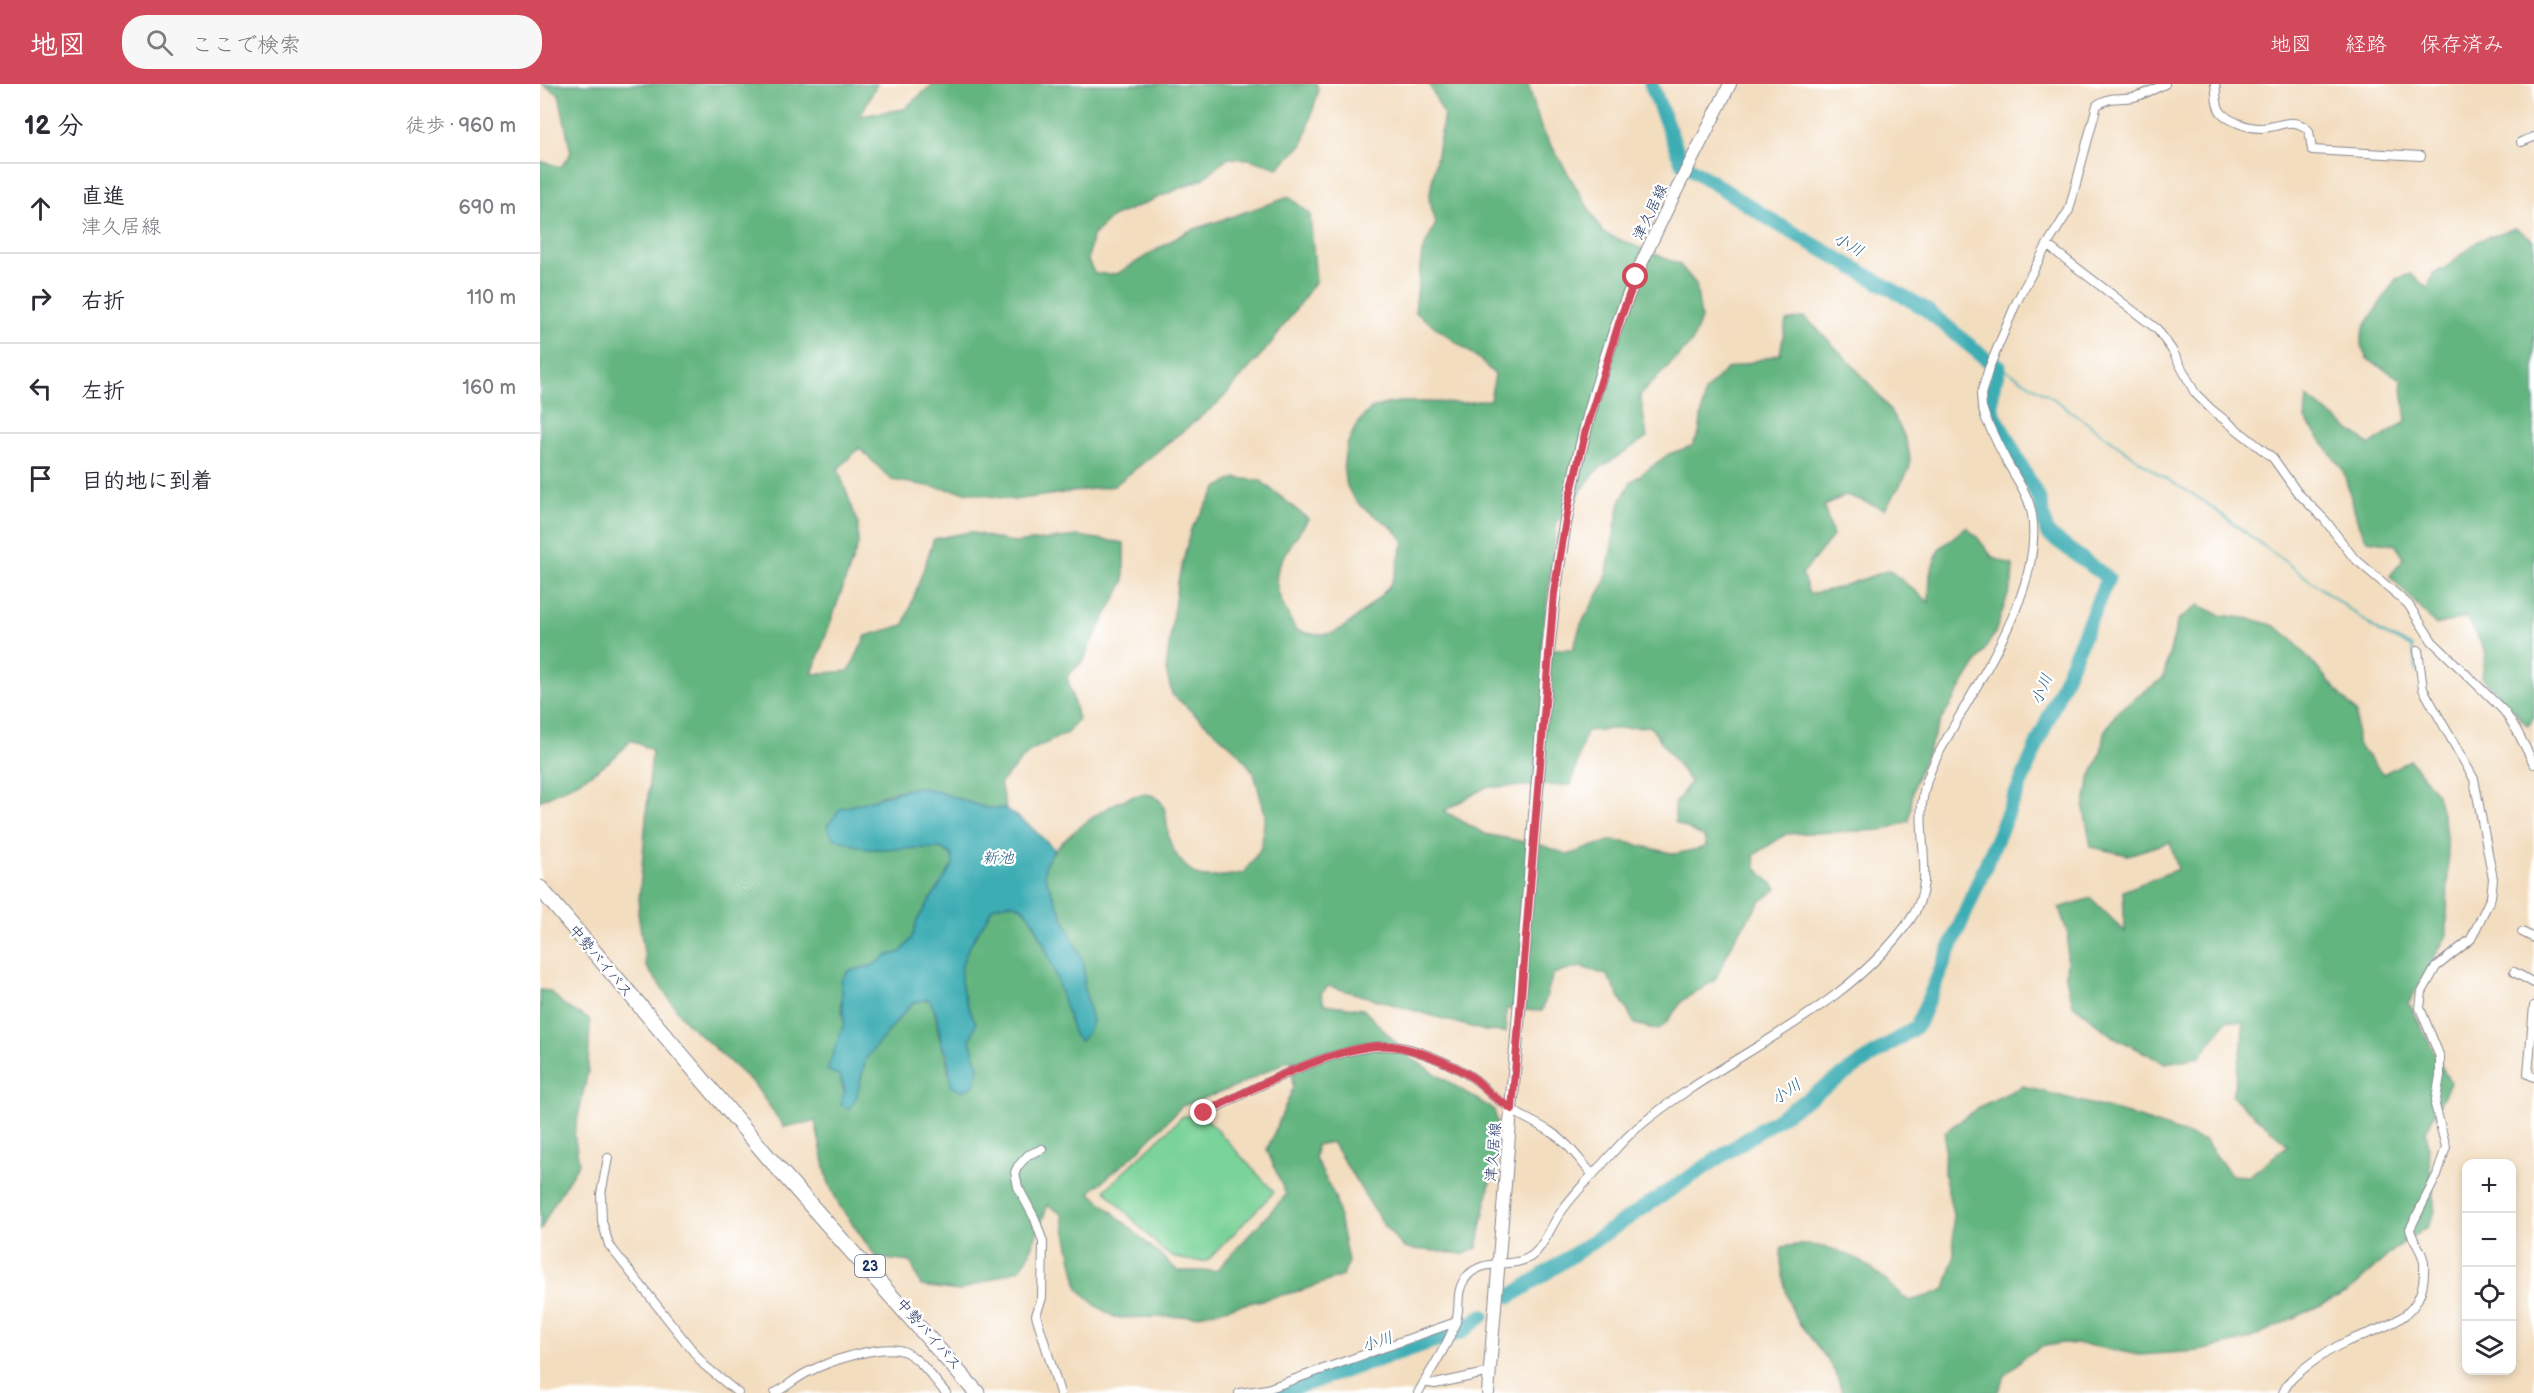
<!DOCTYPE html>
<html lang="ja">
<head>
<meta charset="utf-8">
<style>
  body { margin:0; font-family:"Balsamiq Sans","Klee One",sans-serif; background:#f7f7f7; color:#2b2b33 }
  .controls { position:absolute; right:18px; bottom:18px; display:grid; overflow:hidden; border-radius:12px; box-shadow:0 3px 9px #0003 }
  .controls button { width:54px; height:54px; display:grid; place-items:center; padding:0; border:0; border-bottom:2px solid #e1e1e2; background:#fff; color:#2b2b33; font:30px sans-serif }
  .stop { position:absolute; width:18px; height:18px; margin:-14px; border:4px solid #d1495b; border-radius:50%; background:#fff }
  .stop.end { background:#d1495b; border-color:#fff; box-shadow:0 2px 6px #0008 }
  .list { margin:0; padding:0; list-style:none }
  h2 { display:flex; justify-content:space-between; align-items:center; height:78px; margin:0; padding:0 24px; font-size:26px }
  h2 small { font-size:20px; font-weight:400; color:#7c7c81 }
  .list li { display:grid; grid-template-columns:39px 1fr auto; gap:18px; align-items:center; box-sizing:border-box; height:90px; padding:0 24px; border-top:2px solid #e1e1e2 }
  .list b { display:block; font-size:22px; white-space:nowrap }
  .list p { margin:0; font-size:20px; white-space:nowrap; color:#7c7c81 }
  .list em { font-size:20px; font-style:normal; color:#7c7c81 }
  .icon { flex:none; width:33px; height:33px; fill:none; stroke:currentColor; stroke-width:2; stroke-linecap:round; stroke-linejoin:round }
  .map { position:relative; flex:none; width:1994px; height:1309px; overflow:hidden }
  header { display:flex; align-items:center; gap:36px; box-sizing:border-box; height:84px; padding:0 30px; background:#d1495b; color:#fff }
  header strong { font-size:28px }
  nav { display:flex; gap:33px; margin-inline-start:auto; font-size:21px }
  .search { width:420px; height:54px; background:#f7f7f7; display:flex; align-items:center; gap:15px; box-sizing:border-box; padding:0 21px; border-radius:24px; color:#7c7c81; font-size:22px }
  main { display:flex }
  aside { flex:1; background:#fff }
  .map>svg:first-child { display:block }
  .green { fill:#7ad398; stroke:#4a817b; stroke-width:1.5 }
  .forest { fill:#63b580; stroke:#3f726f; stroke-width:1.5; fill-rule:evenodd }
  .water { fill:#3cadb4; stroke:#2c6e89; stroke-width:1.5 }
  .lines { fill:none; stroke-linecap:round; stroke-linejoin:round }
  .stream { stroke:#3cadb4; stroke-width:2 }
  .river { stroke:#3cadb4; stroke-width:15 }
  .street-casing { stroke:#87868e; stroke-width:10 }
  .secondary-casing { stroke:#87868e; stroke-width:14 }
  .highway-casing { stroke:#87868e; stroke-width:17 }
  .street { stroke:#fff; stroke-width:8 }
  .secondary { stroke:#fff; stroke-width:12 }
  .highway { stroke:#fff; stroke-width:15 }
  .route { stroke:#d1495b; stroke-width:8 }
  .labels { text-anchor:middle; stroke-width:4.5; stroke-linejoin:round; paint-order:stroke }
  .shield { fill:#fff; stroke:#5f6d8e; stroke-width:1.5 }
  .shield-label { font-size:14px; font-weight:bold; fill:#1b2f5e }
  .street-label { font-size:15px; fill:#1b2f5e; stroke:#fff }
  .water-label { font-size:16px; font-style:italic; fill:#286180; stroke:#fff }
</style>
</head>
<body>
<header>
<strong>地図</strong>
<div class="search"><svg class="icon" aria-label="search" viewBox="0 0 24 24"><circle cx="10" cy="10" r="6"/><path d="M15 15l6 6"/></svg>ここで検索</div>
<nav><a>地図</a><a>経路</a><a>保存済み</a></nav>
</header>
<main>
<aside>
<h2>12 分<small>徒歩 · 960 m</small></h2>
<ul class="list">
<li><svg class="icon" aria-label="ahead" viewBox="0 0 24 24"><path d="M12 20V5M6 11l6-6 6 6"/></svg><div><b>直進</b><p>津久居線</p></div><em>690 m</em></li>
<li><svg class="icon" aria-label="right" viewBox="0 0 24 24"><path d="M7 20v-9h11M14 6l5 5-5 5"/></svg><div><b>右折</b></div><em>110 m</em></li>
<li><svg class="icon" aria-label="left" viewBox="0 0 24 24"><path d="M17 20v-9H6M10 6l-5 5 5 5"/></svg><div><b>左折</b></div><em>160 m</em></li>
<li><svg class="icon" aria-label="arrive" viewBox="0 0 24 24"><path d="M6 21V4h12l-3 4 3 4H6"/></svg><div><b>目的地に到着</b></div></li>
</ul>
</aside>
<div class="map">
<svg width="1994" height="1309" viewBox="0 0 1994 1309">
  <rect width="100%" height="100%" fill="#fff"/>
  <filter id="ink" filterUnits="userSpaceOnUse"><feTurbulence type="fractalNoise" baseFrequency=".0167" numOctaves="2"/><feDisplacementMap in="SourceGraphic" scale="12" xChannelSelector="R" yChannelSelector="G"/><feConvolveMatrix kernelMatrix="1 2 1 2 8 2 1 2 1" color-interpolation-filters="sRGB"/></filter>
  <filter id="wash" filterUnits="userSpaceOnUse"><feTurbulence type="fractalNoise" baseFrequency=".008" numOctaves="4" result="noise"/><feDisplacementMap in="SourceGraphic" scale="24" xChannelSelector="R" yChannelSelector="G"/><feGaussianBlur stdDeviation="1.35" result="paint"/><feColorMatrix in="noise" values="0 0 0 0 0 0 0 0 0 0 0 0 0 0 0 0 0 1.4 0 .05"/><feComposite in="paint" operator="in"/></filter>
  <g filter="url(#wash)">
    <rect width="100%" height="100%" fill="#f3ddbf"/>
    <!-- green -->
    <path class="green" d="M643 1032 665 1033 734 1108 667 1177C651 1178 639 1176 624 1168L565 1106Z"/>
    <!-- forest -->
    <path class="forest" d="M2 0H337L320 32 364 25 393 0H777L778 8 763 60 738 84 709 75 687 74 664 94 572 133 552 152 548 177 555 190H577L646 148 749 113 770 130 776 197 729 262 679 318 574 402 474 416 352 396 319 364 298 385 318 440V461L272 590 309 587 326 552 364 541 394 455 430 448 474 459 538 452 584 459V498L550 561 544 576 527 592 538 635 527 649 490 667 460 699 466 725 446 724 392 706 377 703 348 709 327 719 301 724 293 754 328 765 401 764 412 771 413 781 377 836 372 854 361 868 347 872 332 882 309 887 301 919 304 939 298 957 300 992 308 1026 316 1014 326 974 372 919 390 915C398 932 396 944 401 959 405 971 408 974 408 988L439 985 430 957 436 939C405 879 425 874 453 823 463 820 470 817 480 822 500 833 527 926 534 951L541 957 552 938 544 903V880L505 793C505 788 504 783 506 779 515 757 588 700 614 712 630 720 625 744 630 758 634 768 639 777 648 784 651 787 655 791 659 792 673 795 690 791 704 789L721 764 725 730 714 689 699 669 632 610 626 586 637 501 651 445 678 403 696 394 721 397 768 435C735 486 723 488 756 546 768 550 778 552 792 549 806 545 843 512 851 499 858 488 858 472 864 459 854 436 823 431 811 410 803 396 802 382 806 366 809 353 822 328 836 323 861 314 893 319 918 319 929 319 940 316 950 316L955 291 939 275 875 228 882 168 896 139 889 115 904 31 889 0H988L1001 44 1063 149 1139 180 1156 200 1161 235 1152 258 1100 311 1107 353 1056 387 1017 438 1001 565H1033L1041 540 1065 498 1080 418 1091 398 1129 370 1152 362 1159 349 1165 307 1187 285 1240 270 1246 237 1265 233C1296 265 1373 333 1370 381 1369 391 1350 415 1345 425L1306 411 1284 422 1293 452 1262 490 1269 510 1294 505 1349 486 1389 518 1390 490 1399 465 1426 443 1437 453 1453 474 1473 481 1472 499 1455 549 1401 636 1374 700 1369 737 1344 746 1246 750 1214 771 1216 784 1237 805 1221 817 1196 852 1175 896 1143 916 1126 939 1118 946 1095 940 1067 891 1041 883 1013 890 1002 927 966 925V948L945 947 789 902 781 909 784 920 823 925 872 975 954 1026 960 1049 937 1164 924 1170 864 1164 843 1140 792 1058 776 1061 775 1074 795 1113 808 1177 803 1192 763 1206 655 1232 576 1234 555 1221 538 1204 522 1130 508 1121 487 1175 480 1185 419 1207 381 1202 371 1178 337 1174 299 1121 288 1097 275 1037 244 1043 214 1000 145 937 106 882 98 828 112 666 91 656C68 685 33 700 0 717V77L21 83 31 69 19 10ZM1110 642 1150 698 1135 720V738L1164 753 1166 763 1135 770 1085 758 1069 757 1028 771 1005 762 945 750 904 727 946 703 1031 701 1046 647ZM751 975 753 1004 727 1066 746 1111 676 1187H638L550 1108 595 1070 642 1022 695 1003Z
      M1975 144 1994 156V634L1988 642 1942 593 1946 569 1927 533 1896 541 1850 492 1864 474 1855 460 1827 456 1819 442 1803 386 1765 335 1767 313 1830 361 1866 338 1861 295 1827 275 1821 261 1823 245 1856 195 1871 190 1888 205 1893 190 1905 184 1938 157Z
      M1659 521 1680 531 1711 535 1733 541 1750 553 1816 628 1817 660 1843 690 1870 676 1897 710 1905 743 1908 771 1907 851 1869 919 1910 999 1886 1047 1895 1128 1888 1142 1856 1164 1808 1208 1707 1256 1659 1267 1599 1271 1547 1261 1522 1259 1500 1263 1484 1273 1465 1292 1457 1309H1302C1297 1281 1275 1261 1259 1239 1248 1223 1238 1181 1242 1163 1277 1155 1314 1169 1341 1192 1351 1200 1358 1209 1369 1217L1388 1212 1405 1205 1414 1174 1413 1131 1404 1089 1405 1048 1439 1023 1483 1002 1588 1030 1665 1057 1691 1091 1709 1092 1748 1061 1692 1012 1702 963 1703 938 1687 936 1660 973 1625 979 1572 952 1533 920 1526 894 1528 850 1519 824 1551 814 1585 848 1583 807 1638 785 1630 758 1588 771 1551 763 1544 724 1550 694 1561 669 1564 648 1578 627 1623 594 1638 536Z
      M0 906 10 907 25 922 50 936 48 987 34 1050 39 1079 14 1119 0 1147Z"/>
    <!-- water -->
    <path class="water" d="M377 703 392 706 446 724 466 725 490 742 514 765 505 781V793L544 880V903L552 938 548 948 541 957 534 951C526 926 501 833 480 822 470 817 463 820 453 823 425 873 406 881 436 939L430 957 439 985 434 1002 422 1007 411 1002 408 972 401 958 397 931 389 915 372 919 326 974 316 1014 308 1026 301 1020 305 1005 300 992 287 986 304 940 301 897 308 887 332 882 347 872 361 868 372 854 377 836 413 781 412 771 401 764 328 765 293 754 287 742 301 724C327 719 351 709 377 703Z"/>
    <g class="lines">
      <!-- stream -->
      <path class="stream" d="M1459 282 1514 315 1618 390 1659 414 1840 548 1872 563 1877 589"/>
      <!-- river -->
      <path class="river" d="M971 1212 1377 942 1568 494 1507 449 1500 417 1452 327V307L1459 282 1446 275 1384 224 1236 139 1142 79 1111 0
        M739 1309 921 1248 942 1232"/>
    </g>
  </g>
  <g filter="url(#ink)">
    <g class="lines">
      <!-- street casing -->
      <g class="street-casing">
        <path id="street" d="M1675 0C1677 9 1675 21 1681 28 1688 37 1708 44 1720 44 1737 45 1754 30 1769 47L1772 66 1881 72
          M1981 58 1994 53
          M1507 161 1617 245 1632 266 1655 309 1672 326 1733 374 1757 408 1785 436 1813 473 1868 520 1892 557 1964 627 1977 647 1994 680
          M1982 848 1994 854
          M1974 888 1994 899
          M1994 922 1988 990 1994 993
          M664 1030C715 1004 813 949 870 965 892 972 919 983 937 997 944 1002 949 1010 957 1015 965 1020 972 1026 980 1031 996 1040 1012 1046 1026 1060 1035 1069 1044 1081 1053 1091
          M502 1065 488 1071 478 1082 475 1088 478 1103 495 1135 503 1158 502 1214 496 1231 520 1309
          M68 1074 61 1110 62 1137 69 1161 164 1281 198 1309
          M884 1298 895 1300 950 1288
          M235 1309C246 1303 255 1295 266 1289 287 1278 346 1257 367 1269 383 1278 394 1296 406 1309
          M699 1309 727 1305 916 1238
          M878 1309C891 1285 908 1262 916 1237 921 1222 915 1208 925 1195 942 1171 975 1187 994 1170 1006 1159 1011 1141 1021 1128 1034 1109 1051 1093 1066 1076 1076 1065 1086 1053 1097 1044 1185 970 1301 932 1370 836 1396 800 1378 760 1382 720 1384 701 1391 683 1400 667 1434 601 1504 508 1492 431 1489 410 1474 392 1465 374 1458 361 1452 348 1446 335L1442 323 1441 310 1449 284 1477 217 1507 161 1529 126 1557 21C1573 11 1577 16 1594 13 1605 10 1615 5 1625 0
          M1743 1309C1748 1296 1756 1291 1767 1282 1779 1273 1792 1264 1806 1258 1848 1240 1887 1236 1884 1179 1883 1166 1872 1157 1870 1145L1897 1091 1906 1063 1895 1021 1900 992V973L1880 924 1882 908 1896 883 1931 855 1951 813 1953 795 1934 695 1883 605 1878 566"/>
      </g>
      <!-- secondary casing -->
      <g class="secondary-casing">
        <path id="secondary" d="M948 1309 1009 559C1021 434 1048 308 1096 192 1124 126 1159 64 1190 0"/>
      </g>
      <!-- highway casing -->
      <g class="highway-casing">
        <path id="highway" d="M0 804 229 1074 437 1309"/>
      </g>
      <!-- street -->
      <use href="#street" class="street"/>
      <!-- secondary -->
      <use href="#secondary" class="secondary"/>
      <!-- highway -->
      <use href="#highway" class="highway"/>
    </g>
  </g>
  <g class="lines" filter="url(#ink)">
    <!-- route -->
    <path class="route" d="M664 1029C709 1006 802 957 852 962 877 965 916 981 936 996 942 1001 947 1007 953 1012 959 1017 966 1020 972 1025L1014 509 1030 412 1046 346 1081 233 1096 193"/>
  </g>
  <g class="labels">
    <!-- shield labels -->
    <rect class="shield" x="315" y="1171" width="30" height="22" rx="4.5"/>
    <g class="shield-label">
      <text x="330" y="1187">23</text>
    </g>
    <!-- street labels -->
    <g class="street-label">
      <text transform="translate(1110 128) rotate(-64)" y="5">津久居線</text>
      <text transform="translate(61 877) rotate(50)" y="5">中勢バイパス</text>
      <text transform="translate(953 1068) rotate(-85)" y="5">津久居線</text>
      <text transform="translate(389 1250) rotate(49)" y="5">中勢バイパス</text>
    </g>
    <!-- water labels -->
    <g class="water-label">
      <text transform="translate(1309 160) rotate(30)" y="6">小川</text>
      <text transform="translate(1501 605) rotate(-67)" y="6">小川</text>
      <text x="458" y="779">新池</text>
      <text transform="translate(1246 1007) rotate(-34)" y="6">小川</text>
      <text transform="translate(837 1257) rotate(-18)" y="6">小川</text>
    </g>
  </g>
</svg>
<div class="controls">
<button>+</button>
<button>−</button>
<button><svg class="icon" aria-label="locate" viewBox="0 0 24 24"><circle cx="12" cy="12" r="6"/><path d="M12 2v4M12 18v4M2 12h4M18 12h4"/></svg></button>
<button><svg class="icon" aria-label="layers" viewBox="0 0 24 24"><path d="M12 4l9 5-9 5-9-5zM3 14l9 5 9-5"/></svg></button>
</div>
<div class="stop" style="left:1096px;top:193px"></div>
<div class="stop end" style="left:664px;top:1029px"></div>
</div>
</main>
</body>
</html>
